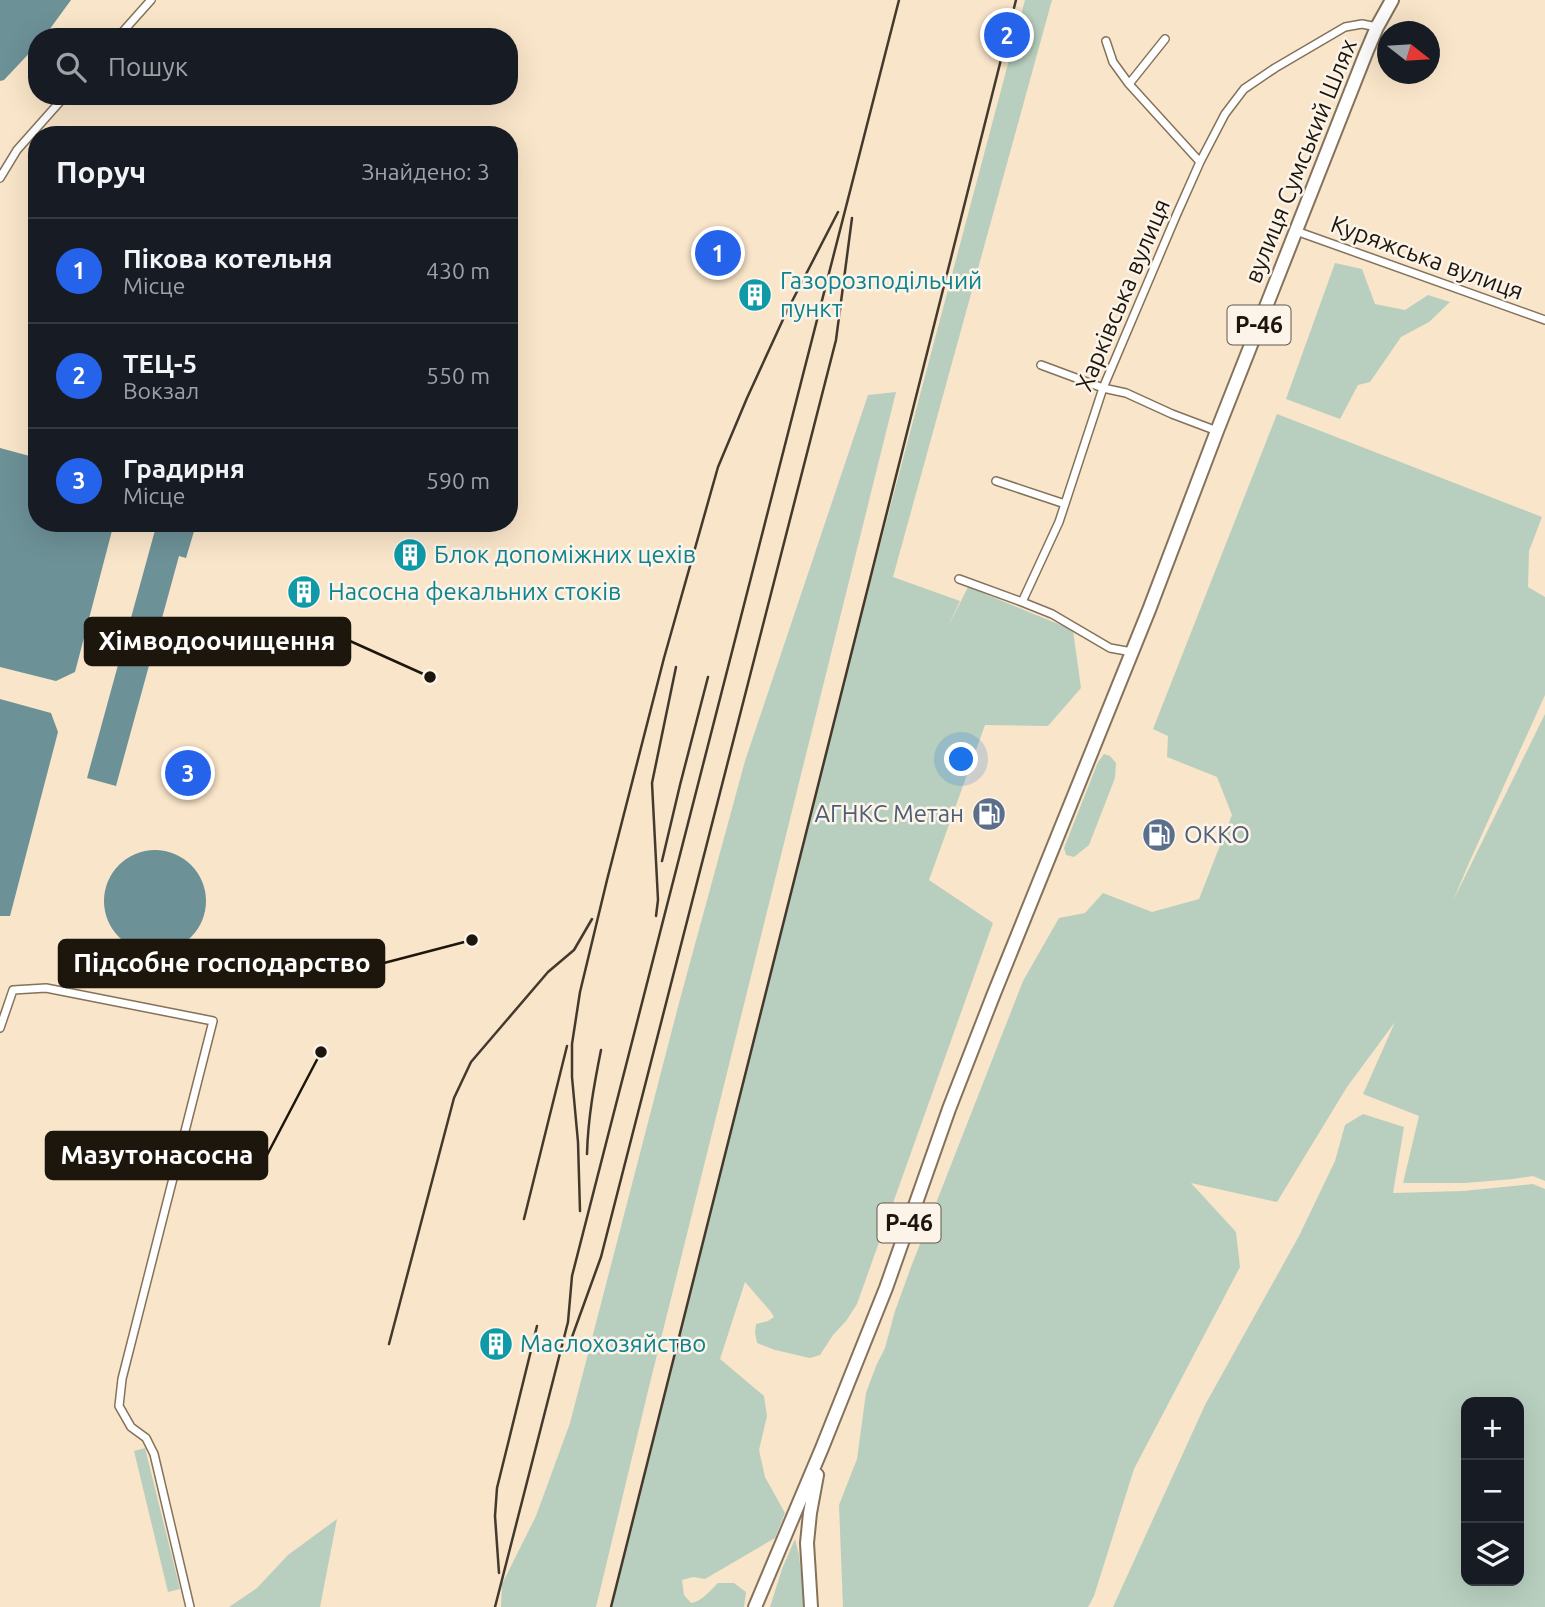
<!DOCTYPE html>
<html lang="uk">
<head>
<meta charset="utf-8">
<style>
  body { margin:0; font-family:Ubuntu,sans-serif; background:#20242c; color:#f1f3f6 }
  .controls { position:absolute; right:21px; bottom:21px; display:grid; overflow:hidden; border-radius:14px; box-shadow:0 7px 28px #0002 }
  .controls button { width:63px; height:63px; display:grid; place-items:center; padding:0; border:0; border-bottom:2px solid #363941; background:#171b24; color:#f1f3f6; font:35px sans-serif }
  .compass { position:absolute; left:1377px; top:21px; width:63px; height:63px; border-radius:50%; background:#171b24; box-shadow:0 7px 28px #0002; rotate:107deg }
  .you { position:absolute; left:962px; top:760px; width:24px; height:24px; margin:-18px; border:5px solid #fff; border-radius:50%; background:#1a73e8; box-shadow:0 0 0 10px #1a73e833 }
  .badge { display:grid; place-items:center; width:46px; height:46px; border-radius:50%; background:#2563eb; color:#fff; font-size:23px; font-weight:700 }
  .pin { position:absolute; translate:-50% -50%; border:4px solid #fff; box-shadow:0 2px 7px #0006 }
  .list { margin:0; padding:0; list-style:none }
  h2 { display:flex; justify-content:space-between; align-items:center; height:91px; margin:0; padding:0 28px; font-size:30px }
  h2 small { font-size:23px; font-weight:400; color:#9ea1a6 }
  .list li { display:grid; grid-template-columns:46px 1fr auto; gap:21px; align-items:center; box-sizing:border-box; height:105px; padding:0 28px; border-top:2px solid #363941 }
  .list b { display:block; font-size:26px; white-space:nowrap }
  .list p { margin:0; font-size:23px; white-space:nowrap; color:#9ea1a6 }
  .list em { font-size:23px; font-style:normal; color:#9ea1a6 }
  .icon { flex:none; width:38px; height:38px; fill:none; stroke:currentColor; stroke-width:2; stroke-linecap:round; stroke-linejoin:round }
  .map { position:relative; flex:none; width:1545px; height:1607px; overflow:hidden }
  .search { position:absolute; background:#171b24; box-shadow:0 7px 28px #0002; left:28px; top:28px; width:490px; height:77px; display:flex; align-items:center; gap:18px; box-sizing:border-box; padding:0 24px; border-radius:28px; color:#9ea1a6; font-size:26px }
  .panel { position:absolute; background:#171b24; box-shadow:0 7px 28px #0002; left:28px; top:126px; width:490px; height:406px; border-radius:28px }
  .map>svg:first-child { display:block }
  .green { fill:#b8cfbf; fill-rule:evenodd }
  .water { fill:#6c9197 }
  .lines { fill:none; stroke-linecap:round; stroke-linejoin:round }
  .street-casing { stroke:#84725a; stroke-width:10 }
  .primary-casing { stroke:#84725a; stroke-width:16 }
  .street { stroke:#fff; stroke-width:7 }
  .primary { stroke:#fff; stroke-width:12 }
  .rail { stroke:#43392d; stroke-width:2.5 }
  .labels { text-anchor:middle; stroke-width:5; stroke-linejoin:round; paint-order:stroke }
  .shield { fill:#fcf4e9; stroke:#60594f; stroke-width:2 }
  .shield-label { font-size:23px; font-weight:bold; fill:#1d160d }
  .street-label { font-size:24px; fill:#1d160d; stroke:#fcf4e9 }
  .culture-label { font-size:24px; fill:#0d838f; stroke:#fcf4e9; text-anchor:start }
  .service-label { font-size:24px; fill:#4e5e75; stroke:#fcf4e9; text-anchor:end }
  .leader { fill:none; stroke:#1d160d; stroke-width:2.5 }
  .callout-dot { fill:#1d160d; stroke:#fcf4e9; stroke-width:2.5 }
  .callout { fill:#1d160d; stroke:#1d160d; stroke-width:2.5 }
  .callout-label { font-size:26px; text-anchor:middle; font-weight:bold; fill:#fff }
</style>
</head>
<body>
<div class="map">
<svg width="1545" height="1607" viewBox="0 0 1545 1607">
  <rect width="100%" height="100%" fill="#f9e5c9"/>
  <!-- green -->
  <path class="green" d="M1025 0H1052L893 577 960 601 947 629 968 587 1073 630 1081 688 1048 726 985 725 929 880 993 923 857 1304 846 1321 833 1335 820 1355 810 1358 775 1350 757 1343 755 1332 756 1324 768 1321 774 1317 771 1312 745 1282 720 1359 764 1396 767 1416 759 1450 765 1477 785 1513 775 1538 705 1579 693 1577 682 1580 684 1595 691 1603C702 1601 710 1591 718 1583H734L746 1592 744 1607H611L849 662Z
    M1335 263 1362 269 1375 304 1405 310 1428 295 1450 302 1429 322 1401 337 1370 382 1358 385 1340 419 1286 399Z
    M896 392 649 1387 596 1607H501L502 1584 536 1516 570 1423 679 1003 745 761 868 395Z
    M1277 414 1542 517 1529 551 1528 587 1545 597V695L1469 863 1453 901 1545 714V1181L1533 1176 1513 1179 1465 1183H1403L1419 1116 1363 1094 1395 1022 1347 1087 1277 1202 1191 1183 1236 1232 1240 1267 1134 1469 1094 1596 1088 1607H843L839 1505 857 1459 866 1393 876 1366 885 1348 895 1311 911 1267 1023 981 1059 918 1085 913 1103 893 1152 912 1199 899 1232 815 1217 777 1167 757 1168 736 1153 729Z
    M1104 754 1110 756 1116 763 1115 778 1089 845 1074 857 1066 855 1064 848 1098 762Z
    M1363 1114 1404 1127 1393 1193 1463 1191 1533 1184 1545 1189V1607H1113L1205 1405 1299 1236 1335 1161 1345 1125ZM1466 1402H1519V1581H1466Z
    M145 1448 180 1589 168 1592 134 1451Z
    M337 1519 320 1607H229L257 1588 288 1555Z
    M795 1539 799 1555 805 1607H770L782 1569Z"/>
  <!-- water -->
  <path class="water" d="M0 0H71L44 37H37V45L4 80 0 81Z
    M0 448 37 458V523H114L75 672 56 681 0 667Z
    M157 523H179L195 528 186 558 179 556 116 786 87 778Z
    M0 699 51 713 58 732 10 916H0Z
    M104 901a51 51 0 1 1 102 0a51 51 0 1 1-102 0Z"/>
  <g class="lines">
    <!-- street casing -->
    <g class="street-casing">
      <path id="street" d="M118 37 151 0
        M1106 41 1113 62 1129 84 1165 39
        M1129 84 1200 162
        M0 178 17 150 65 96
        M1296 231 1545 320
        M1041 365 1103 388 1126 393 1172 414 1217 431
        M996 481 1065 504
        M959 579 1022 602 1059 522 1103 388 1176 216 1200 162 1225 114 1244 89 1275 68 1345 27 1362 24 1377 27
        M1022 602 1052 614 1110 648 1132 652
        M0 1028 13 990 46 988 213 1021 122 1379 119 1406 131 1427 146 1438 154 1454 190 1607"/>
    </g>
    <!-- primary casing -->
    <g class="primary-casing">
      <path id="primary" d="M755 1607 822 1448 886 1288 949 1109 993 996 1149 610 1217 431 1366 53 1377 27 1392 0
        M811 1607 807 1543 810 1513 817 1475"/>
    </g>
    <!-- street -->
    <use href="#street" class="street"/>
    <!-- primary -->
    <use href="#primary" class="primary"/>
    <!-- rail -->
    <path class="rail" d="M662 861 680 785 708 677
      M656 916 658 900 652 783 676 667
      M587 1154C588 1118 594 1085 601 1050
      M580 1211 578 1142 572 1077V1044L580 992 607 880 664 658 718 467 747 398 786 313 838 212
      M524 1219 567 1046
      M572 1337 601 1257 836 340 852 218
      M389 1344 454 1098 471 1062 548 972 574 950 592 919
      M499 1573 495 1516 497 1488 537 1326
      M495 1607 568 1322 572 1276 899 0
      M611 1607 1016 0"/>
  </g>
  <!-- icons -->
  <defs>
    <g id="building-disc" transform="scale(1.75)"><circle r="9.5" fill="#0f9aa8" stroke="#fcf4e9"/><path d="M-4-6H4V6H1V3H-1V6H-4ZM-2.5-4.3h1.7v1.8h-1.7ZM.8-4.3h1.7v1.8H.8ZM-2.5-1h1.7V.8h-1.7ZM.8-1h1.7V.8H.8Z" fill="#fff"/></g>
    <g id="fuel-disc" transform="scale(1.75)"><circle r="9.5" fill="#5c6f8a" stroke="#fcf4e9"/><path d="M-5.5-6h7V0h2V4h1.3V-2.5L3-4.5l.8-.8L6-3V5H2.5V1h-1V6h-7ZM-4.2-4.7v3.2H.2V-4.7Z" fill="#fff"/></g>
  </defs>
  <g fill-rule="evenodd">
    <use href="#building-disc" x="755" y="295"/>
    <use href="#building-disc" x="410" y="555"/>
    <use href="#building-disc" x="304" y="592"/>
    <use href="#fuel-disc" x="989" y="814"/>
    <use href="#fuel-disc" x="1159" y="835"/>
    <use href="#building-disc" x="496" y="1344"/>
  </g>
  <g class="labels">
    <!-- shield labels -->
    <g class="shield">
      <rect x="1227.5" y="305.5" width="63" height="39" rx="5"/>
      <rect x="877.5" y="1203.5" width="63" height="39" rx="5"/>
    </g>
    <g class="shield-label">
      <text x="1259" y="333">Р-46</text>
      <text x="909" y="1231">Р-46</text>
    </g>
    <!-- street labels -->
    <g class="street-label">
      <text transform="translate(1301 161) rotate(-68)" y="8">вулиця Сумський Шлях</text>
      <text transform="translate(1427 258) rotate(20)" y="8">Куряжська вулиця</text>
      <text transform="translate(1123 295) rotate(-67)" y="8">Харківська вулиця</text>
    </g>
    <!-- culture labels -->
    <g class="culture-label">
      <text x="780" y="289">Газорозподільчий<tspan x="780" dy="28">пункт</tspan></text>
      <text x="434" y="563">Блок допоміжних цехів</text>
      <text x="328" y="600">Насосна фекальних стоків</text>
      <text x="520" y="1352">Маслохозяйство</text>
    </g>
    <!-- service labels -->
    <g class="service-label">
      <text x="964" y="822">АГНКС Метан</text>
      <text x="1184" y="843" text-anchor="start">ОККО</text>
    </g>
  </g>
  <!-- callouts -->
  <path class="leader" d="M430 677L350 641M472 940L384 963M321 1052L267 1155"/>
  <g class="callout-dot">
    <circle cx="430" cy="677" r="7"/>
    <circle cx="472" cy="940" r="7"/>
    <circle cx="321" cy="1052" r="7"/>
  </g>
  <g class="callout">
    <rect x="85" y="618" width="265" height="47" rx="7"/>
    <rect x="59" y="940" width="325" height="47" rx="7"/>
    <rect x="46" y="1132" width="221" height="47" rx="7"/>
  </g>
  <g class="callout-label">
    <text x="217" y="650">Хімводоочищення</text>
    <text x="222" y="972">Підсобне господарство</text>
    <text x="157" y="1164">Мазутонасосна</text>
  </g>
</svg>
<div class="controls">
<button>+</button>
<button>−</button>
<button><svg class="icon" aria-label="layers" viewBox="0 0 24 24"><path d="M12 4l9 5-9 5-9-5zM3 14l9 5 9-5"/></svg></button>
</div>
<svg class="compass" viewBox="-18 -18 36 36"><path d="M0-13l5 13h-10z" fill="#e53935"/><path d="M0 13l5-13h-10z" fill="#9ea1a6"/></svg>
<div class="you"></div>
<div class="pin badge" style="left:718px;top:253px">1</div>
<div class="pin badge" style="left:1007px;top:35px">2</div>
<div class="pin badge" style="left:188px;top:773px">3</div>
<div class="search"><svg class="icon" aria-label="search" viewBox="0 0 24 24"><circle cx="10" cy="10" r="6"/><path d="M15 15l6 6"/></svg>Пошук</div>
<section class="panel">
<h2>Поруч<small>Знайдено: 3</small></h2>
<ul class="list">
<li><span class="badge">1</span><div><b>Пікова котельня</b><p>Місце</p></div><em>430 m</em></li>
<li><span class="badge">2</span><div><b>ТЕЦ-5</b><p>Вокзал</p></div><em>550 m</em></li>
<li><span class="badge">3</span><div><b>Градирня</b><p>Місце</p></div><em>590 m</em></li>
</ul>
</section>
</div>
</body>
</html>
